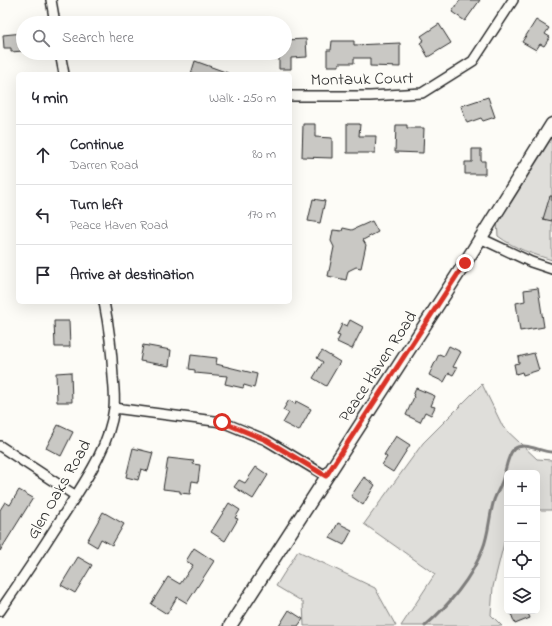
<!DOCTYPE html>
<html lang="en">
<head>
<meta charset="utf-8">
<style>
  body { margin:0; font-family:"Indie Flower",sans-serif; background:#f7f7f7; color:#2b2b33 }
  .controls { position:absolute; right:12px; bottom:12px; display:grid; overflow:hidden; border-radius:6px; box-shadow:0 4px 16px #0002 }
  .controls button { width:36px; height:36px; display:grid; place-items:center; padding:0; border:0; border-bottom:1px solid #e1e1e2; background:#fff; color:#2b2b33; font:20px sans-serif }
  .stop { position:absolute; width:12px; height:12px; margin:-9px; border:3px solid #d93025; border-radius:50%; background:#fff }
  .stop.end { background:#d93025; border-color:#fff; box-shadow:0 1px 4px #0008 }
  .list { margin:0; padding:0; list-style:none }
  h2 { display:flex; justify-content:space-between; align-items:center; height:52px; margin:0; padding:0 16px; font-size:17px }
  h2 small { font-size:13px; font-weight:400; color:#7c7c81 }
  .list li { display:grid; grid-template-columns:26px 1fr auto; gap:12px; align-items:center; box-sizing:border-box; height:60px; padding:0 16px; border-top:1px solid #e1e1e2 }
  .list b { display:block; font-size:15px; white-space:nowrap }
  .list p { margin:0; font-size:13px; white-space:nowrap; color:#7c7c81 }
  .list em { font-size:13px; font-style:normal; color:#7c7c81 }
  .icon { flex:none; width:22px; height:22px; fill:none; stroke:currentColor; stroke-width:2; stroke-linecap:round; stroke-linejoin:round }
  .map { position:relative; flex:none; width:552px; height:626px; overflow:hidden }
  .search { position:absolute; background:#fff; box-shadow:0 4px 16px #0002; left:16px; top:16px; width:276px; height:44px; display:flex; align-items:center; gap:10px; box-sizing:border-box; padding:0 14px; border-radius:22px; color:#7c7c81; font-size:15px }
  .panel { position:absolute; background:#fff; box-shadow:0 4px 16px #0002; left:16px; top:72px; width:276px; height:232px; border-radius:6px }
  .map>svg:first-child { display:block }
  .green { fill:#dfdeda; stroke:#858482 }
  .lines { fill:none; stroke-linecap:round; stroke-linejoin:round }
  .stream { stroke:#7e7d7b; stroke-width:3 }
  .building { fill:#c9c8c4; stroke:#2b2b2b }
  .minor-casing { stroke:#2b2b2b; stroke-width:12 }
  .secondary-casing { stroke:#2b2b2b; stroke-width:15 }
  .minor { stroke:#fdfcf7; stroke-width:9 }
  .secondary { stroke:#fdfcf7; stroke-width:12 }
  .route { stroke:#d93025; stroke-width:5 }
  .labels { text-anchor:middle; stroke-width:3.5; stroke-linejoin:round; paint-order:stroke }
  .street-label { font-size:17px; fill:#2b2b2b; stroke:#fdfcf7 }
</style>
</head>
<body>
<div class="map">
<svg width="552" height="626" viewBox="0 0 552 626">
  <rect width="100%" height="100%" fill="#fdfcf7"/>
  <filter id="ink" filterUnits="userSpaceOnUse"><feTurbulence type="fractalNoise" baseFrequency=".025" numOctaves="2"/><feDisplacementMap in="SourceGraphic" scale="8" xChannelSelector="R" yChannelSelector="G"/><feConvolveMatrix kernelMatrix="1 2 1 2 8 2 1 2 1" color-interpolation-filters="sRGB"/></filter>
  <g filter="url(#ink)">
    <!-- green -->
    <path class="green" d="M552 136V260C533 254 515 249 498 236L497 222Z
      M482 384 503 427 537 459 552 460V510H537V473H507V531L493 587 491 615 502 626H401L435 574 364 524 423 443Z
      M298 551 375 588 396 626H304L303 602 276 586Z"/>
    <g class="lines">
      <!-- stream -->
      <path class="stream" d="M425 626C448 606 472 578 483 548 489 533 489 516 494 500 497 492 502 484 504 475 506 468 508 454 514 449 525 441 540 452 552 452"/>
    </g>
    <!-- building -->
    <path class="building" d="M460 0H480L465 21 452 12Z
      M536 20 549 28 545 34 550 37 544 46 540 44 536 50 522 42Z
      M439 24 451 43 428 57 420 43 424 40 421 36Z
      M23 33V51L11 52V48H4L3 35Z
      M306 39 307 57 291 58V69H279V53H285V40Z
      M332 41H354V45L400 43V67L370 66V58H354V63H339V66H327V50H331Z
      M195 61 228 73V74H191Z
      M488 97 495 117 483 121 481 118 467 123 461 106Z
      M303 124H315V137L332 138V158L302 157Z
      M347 124H360L359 136H376L375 153H347Z
      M396 125H407V128H424L423 153 395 152Z
      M472 149H481V161H485V174H465V162H472Z
      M550 196H552V221L543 219Z
      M313 199 325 201 320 223 308 221Z
      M372 221 378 232 363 240 366 245 361 268 356 267 348 271 346 280 328 276 334 247 331 241 333 230 342 231 343 228 352 230Z
      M538 288 544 327 520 331 516 303 525 301 524 290Z
      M350 320 363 327 352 349 337 342 340 336 337 335 342 324 347 326Z
      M54 321H69L70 347H55Z
      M143 345 171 350 169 366 140 361Z
      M449 346 461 352 453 367 457 368 453 375 449 373 444 382 429 375 439 354 444 356Z
      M322 351 340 362 326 386 313 378 323 362 317 358Z
      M534 353 539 370 523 375 522 372 516 374 514 364 519 363 518 357Z
      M191 355 217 358 216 364 257 374 254 388 244 385 243 388 225 384 227 376 195 373V370L189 369Z
      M71 372 72 402H57L56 373Z
      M416 388 435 396 431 406 435 407 431 415 425 412 420 422 406 415 414 397 413 396Z
      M289 400 295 404 296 401 311 409 299 431 283 423 289 413 283 410Z
      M58 425 73 432 61 456 46 448Z
      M396 436 410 445 393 472 382 465 387 457 384 455Z
      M133 448 153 453 148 471 141 469 138 480 126 477Z
      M168 458 194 461 193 464 200 465 198 482 192 481 190 494 180 493V491L163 489Z
      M256 467 268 475 253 499 234 487 239 480 245 483Z
      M364 477 375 485 363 505 351 496Z
      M19 490 33 498 0 551V510L5 502 10 505Z
      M229 503 240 510 235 518 238 519 225 541 211 532Z
      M103 512 124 524 112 545 101 539 97 547 87 541Z
      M338 523 352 530 344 545 330 538Z
      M194 548 214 561 187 603 177 597 167 614 151 604 168 577 180 584 193 565 186 561Z
      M78 557 92 565 75 593 61 585Z
      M289 610 303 619 298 626H279Z
      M510 611H527L530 618 515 624Z"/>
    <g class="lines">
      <!-- minor casing -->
      <g class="minor-casing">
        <path id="minor" d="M51 0 55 23
          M60 53 64 74
          M290 96H370L422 93 473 61 513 0
          M480 238 531 262 552 269
          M114 408 222 422 266 440 326 476
          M0 446 76 496
          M0 611C20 582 40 552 59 522 81 487 109 450 114 408 115 398 114 387 113 377 112 352 109 327 104 302"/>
      </g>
      <!-- secondary casing -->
      <g class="secondary-casing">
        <path id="secondary" d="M230 626 465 263 552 124"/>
      </g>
      <!-- minor -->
      <use href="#minor" class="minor"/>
      <!-- secondary -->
      <use href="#secondary" class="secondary"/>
    </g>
  </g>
  <g class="lines" filter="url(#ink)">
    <!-- route -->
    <path class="route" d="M222 422 266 440 326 476 465 263"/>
  </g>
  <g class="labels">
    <!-- street labels -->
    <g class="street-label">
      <text transform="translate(362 78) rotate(-1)" y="6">Montauk Court</text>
      <text transform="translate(377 366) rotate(-57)" y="6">Peace Haven Road</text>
      <text transform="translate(58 489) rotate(-60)" y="6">Glen Oaks Road</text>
    </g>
  </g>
</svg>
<div class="controls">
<button>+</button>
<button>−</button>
<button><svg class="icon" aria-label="locate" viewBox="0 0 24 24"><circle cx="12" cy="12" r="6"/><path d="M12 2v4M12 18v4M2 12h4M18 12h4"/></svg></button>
<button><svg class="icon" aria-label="layers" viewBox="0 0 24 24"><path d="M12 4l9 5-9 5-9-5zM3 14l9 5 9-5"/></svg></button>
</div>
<div class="stop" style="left:222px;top:422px"></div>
<div class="stop end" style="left:465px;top:263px"></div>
<div class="search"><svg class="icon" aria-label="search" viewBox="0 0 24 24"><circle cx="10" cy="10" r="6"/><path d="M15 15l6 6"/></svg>Search here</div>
<section class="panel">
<h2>4 min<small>Walk · 250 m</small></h2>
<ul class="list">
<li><svg class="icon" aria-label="ahead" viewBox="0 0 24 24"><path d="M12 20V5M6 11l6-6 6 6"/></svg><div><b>Continue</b><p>Darren Road</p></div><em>80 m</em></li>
<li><svg class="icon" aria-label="left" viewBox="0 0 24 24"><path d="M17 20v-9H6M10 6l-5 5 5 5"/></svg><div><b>Turn left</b><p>Peace Haven Road</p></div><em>170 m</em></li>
<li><svg class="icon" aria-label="arrive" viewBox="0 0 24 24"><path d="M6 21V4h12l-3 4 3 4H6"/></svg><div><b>Arrive at destination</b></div></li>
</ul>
</section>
</div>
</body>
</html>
